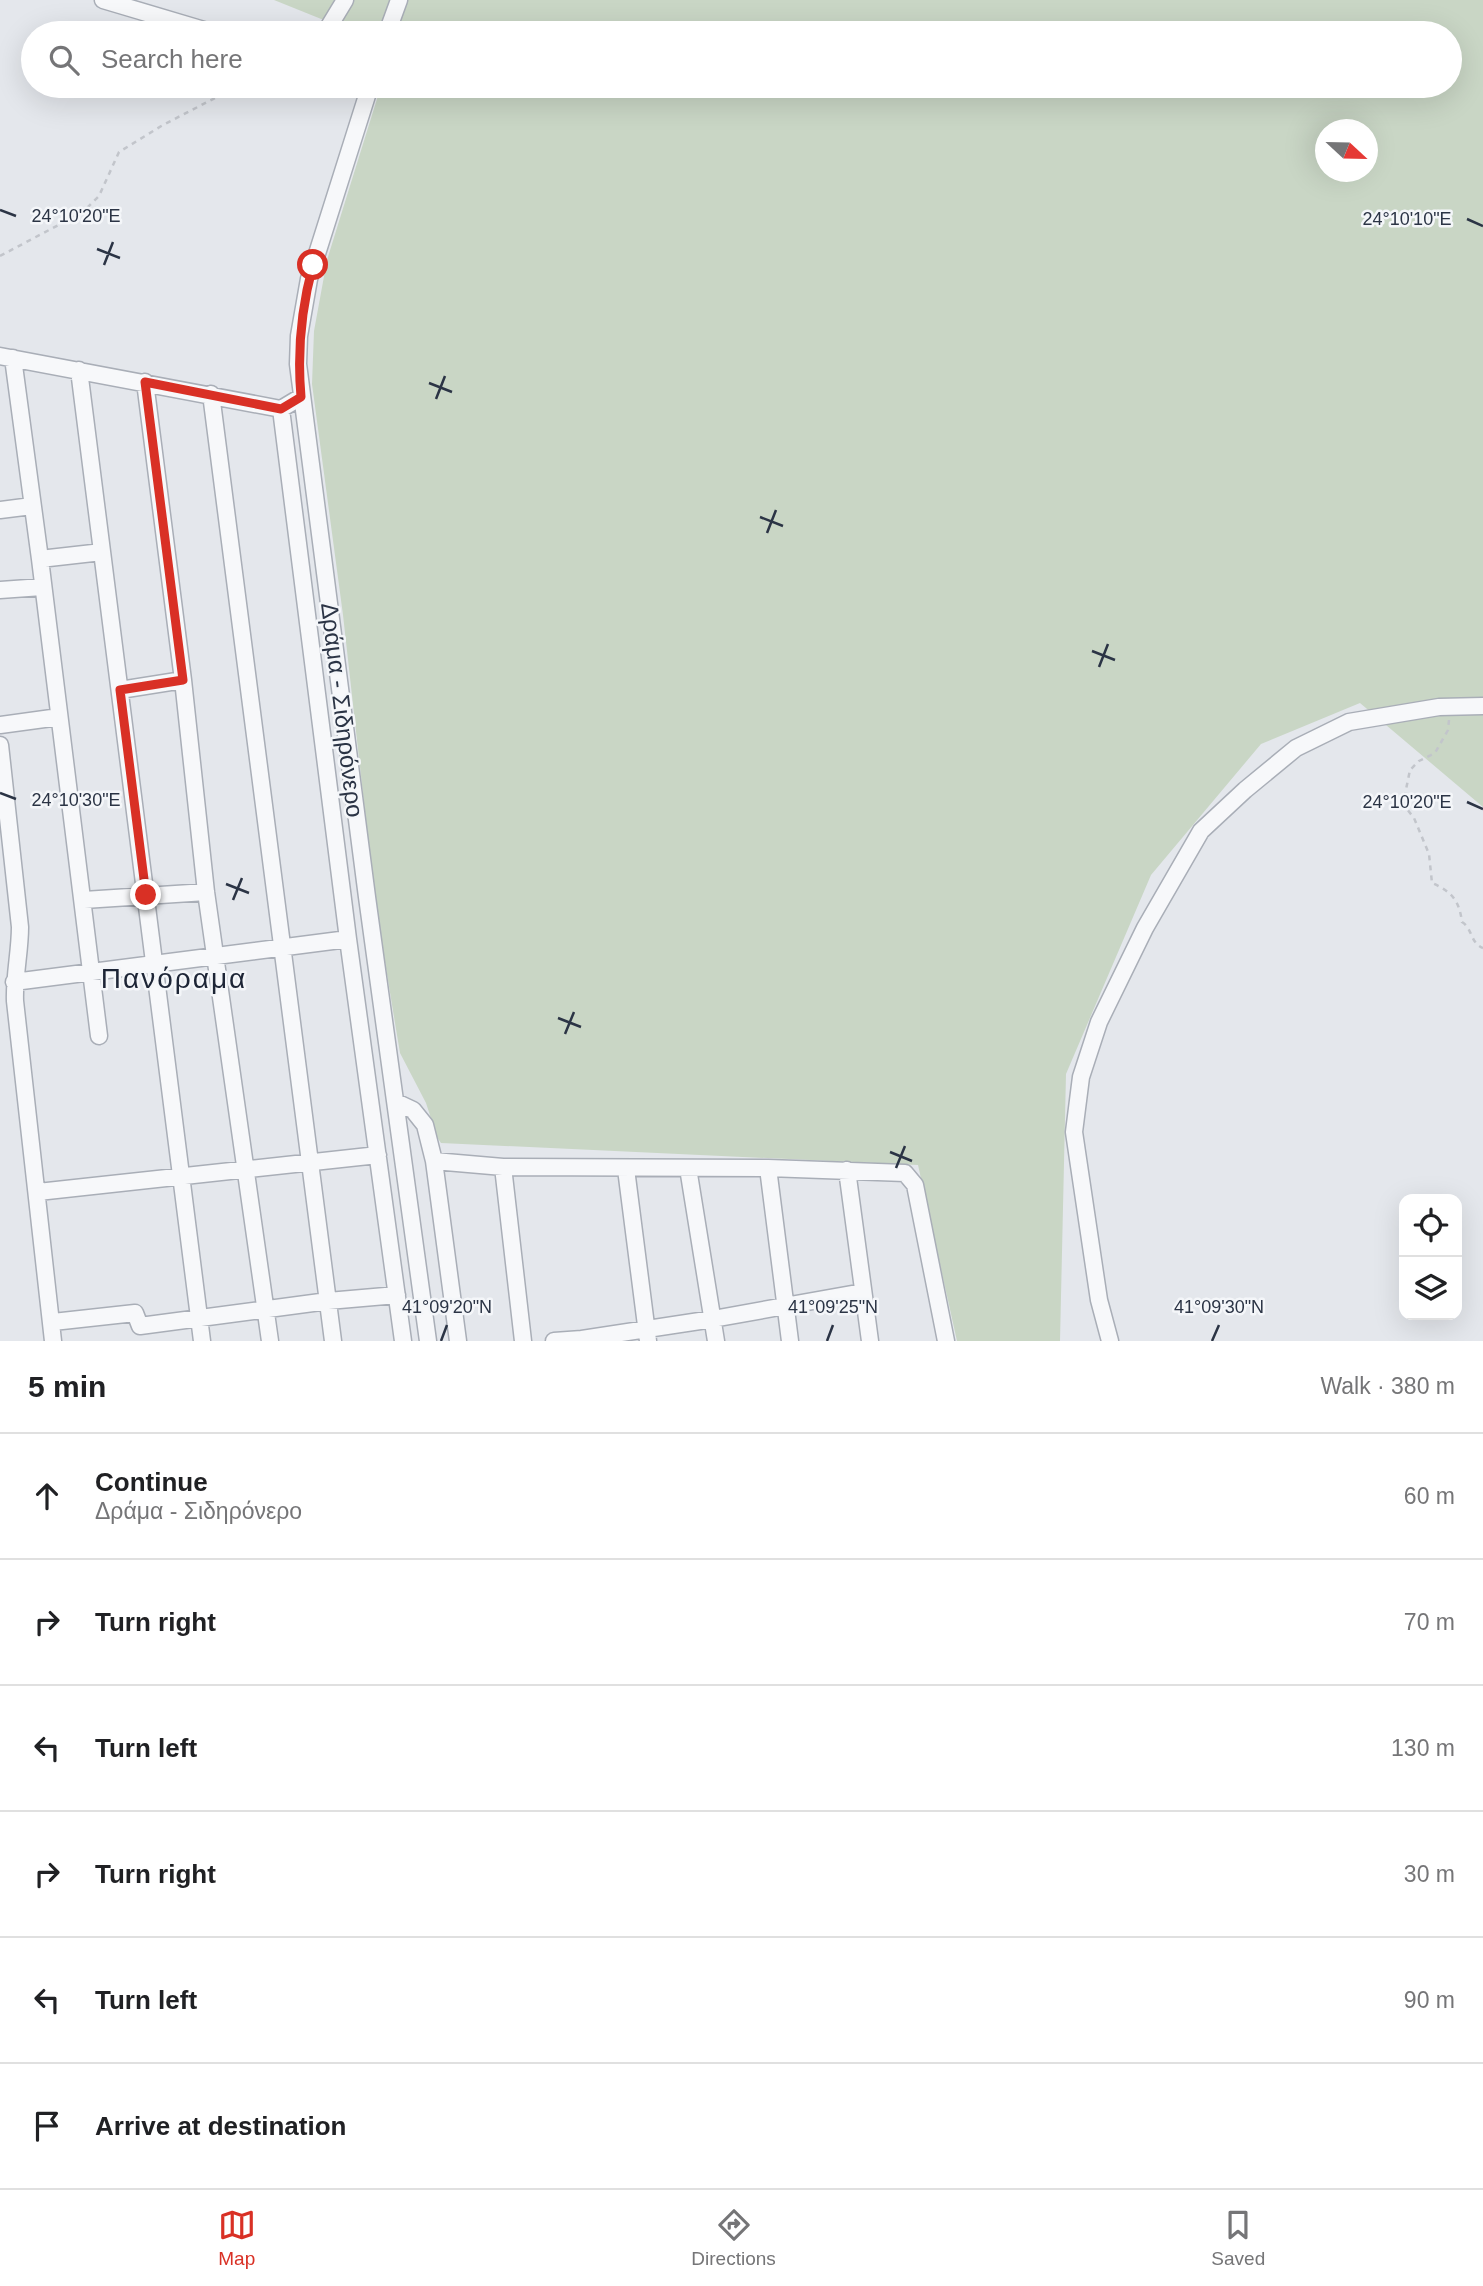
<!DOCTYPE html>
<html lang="en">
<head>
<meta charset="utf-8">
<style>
  body { margin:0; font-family:Helvetica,sans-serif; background:#f2f2f2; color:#202124 }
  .controls { position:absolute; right:21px; bottom:21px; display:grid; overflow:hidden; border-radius:14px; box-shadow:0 7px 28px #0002 }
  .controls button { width:63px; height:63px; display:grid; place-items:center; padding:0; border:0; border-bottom:2px solid #e0e0e0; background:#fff; color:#202124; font:35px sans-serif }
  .compass { position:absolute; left:1315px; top:119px; width:63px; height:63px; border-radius:50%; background:#fff; box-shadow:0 7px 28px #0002; rotate:112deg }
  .stop { position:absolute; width:21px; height:21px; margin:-16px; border:5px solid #d93025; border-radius:50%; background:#fff }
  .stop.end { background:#d93025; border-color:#fff; box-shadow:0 2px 7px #0008 }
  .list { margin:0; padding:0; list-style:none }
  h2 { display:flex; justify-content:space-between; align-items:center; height:91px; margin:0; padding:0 28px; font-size:30px }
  h2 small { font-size:23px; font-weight:400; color:#757577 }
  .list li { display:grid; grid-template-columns:46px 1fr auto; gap:21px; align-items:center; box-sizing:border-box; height:126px; padding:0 28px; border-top:2px solid #e0e0e0 }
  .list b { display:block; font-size:26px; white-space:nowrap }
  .list p { margin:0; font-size:23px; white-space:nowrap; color:#757577 }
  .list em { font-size:23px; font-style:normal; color:#757577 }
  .icon { flex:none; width:38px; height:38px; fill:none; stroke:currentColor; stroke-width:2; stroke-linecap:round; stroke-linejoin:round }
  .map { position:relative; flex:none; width:1483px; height:1341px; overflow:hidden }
  .search { position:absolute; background:#fff; box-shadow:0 7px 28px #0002; left:21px; right:21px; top:21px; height:77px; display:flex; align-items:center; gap:18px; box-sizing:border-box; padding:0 24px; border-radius:38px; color:#757577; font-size:26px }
  .sheet { height:847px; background:#fff }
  nav { display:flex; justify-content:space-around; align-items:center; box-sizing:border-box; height:98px; border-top:2px solid #e0e0e0; background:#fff; font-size:19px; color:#757577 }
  nav a { display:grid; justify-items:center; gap:4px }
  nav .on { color:#d93025 }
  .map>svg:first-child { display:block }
  .green { fill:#c9d6c5; fill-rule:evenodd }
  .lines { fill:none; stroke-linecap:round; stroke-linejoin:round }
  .minor-casing { stroke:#a9aeb7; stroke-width:19 }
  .path { stroke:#c2c5cb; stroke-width:2.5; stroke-dasharray:5 5; stroke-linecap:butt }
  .minor { stroke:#f7f8fa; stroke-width:16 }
  .route { stroke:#d93025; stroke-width:9 }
  .ticks { fill:none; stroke:#2b3445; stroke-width:2.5 }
  .labels { text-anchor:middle; stroke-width:5; stroke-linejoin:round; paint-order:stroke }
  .street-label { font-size:24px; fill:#2b3445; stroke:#f4f6f9 }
  .quarter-label { font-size:28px; letter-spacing:2px; fill:#1d2536; stroke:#f4f6f9 }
  .ticks-label { font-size:18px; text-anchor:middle; fill:#2b3445; stroke:#f4f6f9; stroke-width:5; stroke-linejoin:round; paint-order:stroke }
</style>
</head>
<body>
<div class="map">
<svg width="1483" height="1341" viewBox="0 0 1483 1341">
  <rect width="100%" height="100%" fill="#e4e7ec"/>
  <!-- green -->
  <path class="green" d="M274 0H1483V807L1360 703 1261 744 1151 875 1066 1074 1060 1341H957L918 1165 441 1143 437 1137 426 1103 400 1053 396 1029 375 901 343 615 312 384 314 331 327 260 381 86H1450V33H356ZM1326 130H1368V172H1326Z"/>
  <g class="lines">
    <!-- minor casing -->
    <g class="minor-casing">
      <path id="minor" d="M103 0 214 33
        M325 33 345 0
        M387 33 399 0
        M370 86 309 279 299 336 298 364 367 897 428 1341
        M0 356 281 409 301 397
        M13 358 40 559 99 1036
        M79 370 202 1341
        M145 382 183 680 206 892 270 1341
        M211 394 333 1341
        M281 409 348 939 403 1341
        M0 510 32 506
        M40 559 102 552
        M0 590 42 587
        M120 690 183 680
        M0 725 59 717
        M0 745 20 927C20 952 14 976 15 1001L53 1341
        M84 900 206 892
        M14 982 348 939
        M396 1102 413 1110 425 1125 434 1161 458 1341
        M434 1161 503 1167 768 1168 905 1173 915 1185 946 1341
        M503 1167 523 1341
        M688 1168 716 1341
        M768 1168 790 1341
        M626 1169 648 1341
        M847 1170 870 1341
        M38 1192 378 1155
        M53 1322 135 1313 140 1326 328 1301 397 1295
        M582 1339 713 1319 863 1292
        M554 1341 582 1339V1341
        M1110 1341 1099 1300 1074 1132 1081 1077 1099 1022 1145 928 1201 831 1245 790 1296 748 1349 722 1439 707 1483 706"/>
    </g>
    <!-- path -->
    <path class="path" d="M0 256 83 212 99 196 119 152 163 125 238 86
      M1449 720 1448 730 1435 753 1419 761 1410 770 1403 804 1414 818 1429 854 1432 883C1452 892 1459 900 1462 922 1473 929 1470 943 1483 948"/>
    <!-- minor -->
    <use href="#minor" class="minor"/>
  </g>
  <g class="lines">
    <!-- route -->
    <path class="route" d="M146 895 120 690 183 680 145 382 281 409 301 397C297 351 301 309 313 265"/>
  </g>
  <!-- ticks -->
  <path class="ticks" d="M0 210 16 216M1467 219 1483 226M97 249 120 258M104 265 113 242M429 383 452 392M436 399 445 376M760 517 783 526M767 533 776 510M1092 651 1115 660M1099 667 1108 644M0 793 16 799M1467 802 1483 809M226 884 249 893M233 900 242 878M558 1018 581 1027M565 1034 574 1012M890 1152 912 1161M896 1168 905 1146M441 1341 447 1325M827 1341 833 1325M1212 1341 1219 1325"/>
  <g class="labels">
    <!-- street labels -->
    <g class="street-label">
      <text transform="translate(342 710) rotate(83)" y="8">Δράμα - Σιδηρόνερο</text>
    </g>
    <!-- quarter labels -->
    <g class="quarter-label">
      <text x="174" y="988">Πανόραμα</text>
    </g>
  </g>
  <g class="ticks-label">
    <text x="76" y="222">24°10'20"E</text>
    <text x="1407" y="225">24°10'10"E</text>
    <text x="76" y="806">24°10'30"E</text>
    <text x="1407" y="808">24°10'20"E</text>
    <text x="447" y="1313">41°09'20"N</text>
    <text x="833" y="1313">41°09'25"N</text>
    <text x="1219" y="1313">41°09'30"N</text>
  </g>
</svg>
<div class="controls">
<button><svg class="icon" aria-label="locate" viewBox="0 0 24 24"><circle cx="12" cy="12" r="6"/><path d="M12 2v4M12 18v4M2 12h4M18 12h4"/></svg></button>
<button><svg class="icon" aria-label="layers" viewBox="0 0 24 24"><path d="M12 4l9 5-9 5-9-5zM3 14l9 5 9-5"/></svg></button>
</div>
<svg class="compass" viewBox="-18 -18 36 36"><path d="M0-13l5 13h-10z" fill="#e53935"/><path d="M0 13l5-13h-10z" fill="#757577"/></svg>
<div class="stop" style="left:313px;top:265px"></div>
<div class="stop end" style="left:146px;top:895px"></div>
<div class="search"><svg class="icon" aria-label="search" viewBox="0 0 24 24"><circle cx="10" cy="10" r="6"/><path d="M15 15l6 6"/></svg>Search here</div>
</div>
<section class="sheet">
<h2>5 min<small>Walk · 380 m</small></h2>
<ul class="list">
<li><svg class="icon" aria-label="ahead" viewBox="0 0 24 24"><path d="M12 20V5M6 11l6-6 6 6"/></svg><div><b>Continue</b><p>Δράμα - Σιδηρόνερο</p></div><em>60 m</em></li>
<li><svg class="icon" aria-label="right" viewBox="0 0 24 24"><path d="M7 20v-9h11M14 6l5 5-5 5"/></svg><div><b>Turn right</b></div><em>70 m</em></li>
<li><svg class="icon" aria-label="left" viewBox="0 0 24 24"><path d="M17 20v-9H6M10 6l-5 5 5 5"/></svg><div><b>Turn left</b></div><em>130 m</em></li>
<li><svg class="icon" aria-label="right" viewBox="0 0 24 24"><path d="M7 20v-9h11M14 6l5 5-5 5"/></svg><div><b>Turn right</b></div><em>30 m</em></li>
<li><svg class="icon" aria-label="left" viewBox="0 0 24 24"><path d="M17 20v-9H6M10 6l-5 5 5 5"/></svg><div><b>Turn left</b></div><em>90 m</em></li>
<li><svg class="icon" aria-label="arrive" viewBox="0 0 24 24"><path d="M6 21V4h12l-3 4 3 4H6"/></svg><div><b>Arrive at destination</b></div></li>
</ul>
</section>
<nav>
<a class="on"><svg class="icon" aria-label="map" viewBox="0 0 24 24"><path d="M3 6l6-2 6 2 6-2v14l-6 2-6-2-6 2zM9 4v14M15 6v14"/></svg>Map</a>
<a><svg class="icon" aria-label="directions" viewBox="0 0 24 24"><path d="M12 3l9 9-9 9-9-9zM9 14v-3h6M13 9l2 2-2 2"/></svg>Directions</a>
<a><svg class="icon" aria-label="saved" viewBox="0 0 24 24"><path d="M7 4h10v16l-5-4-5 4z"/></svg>Saved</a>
</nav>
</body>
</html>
